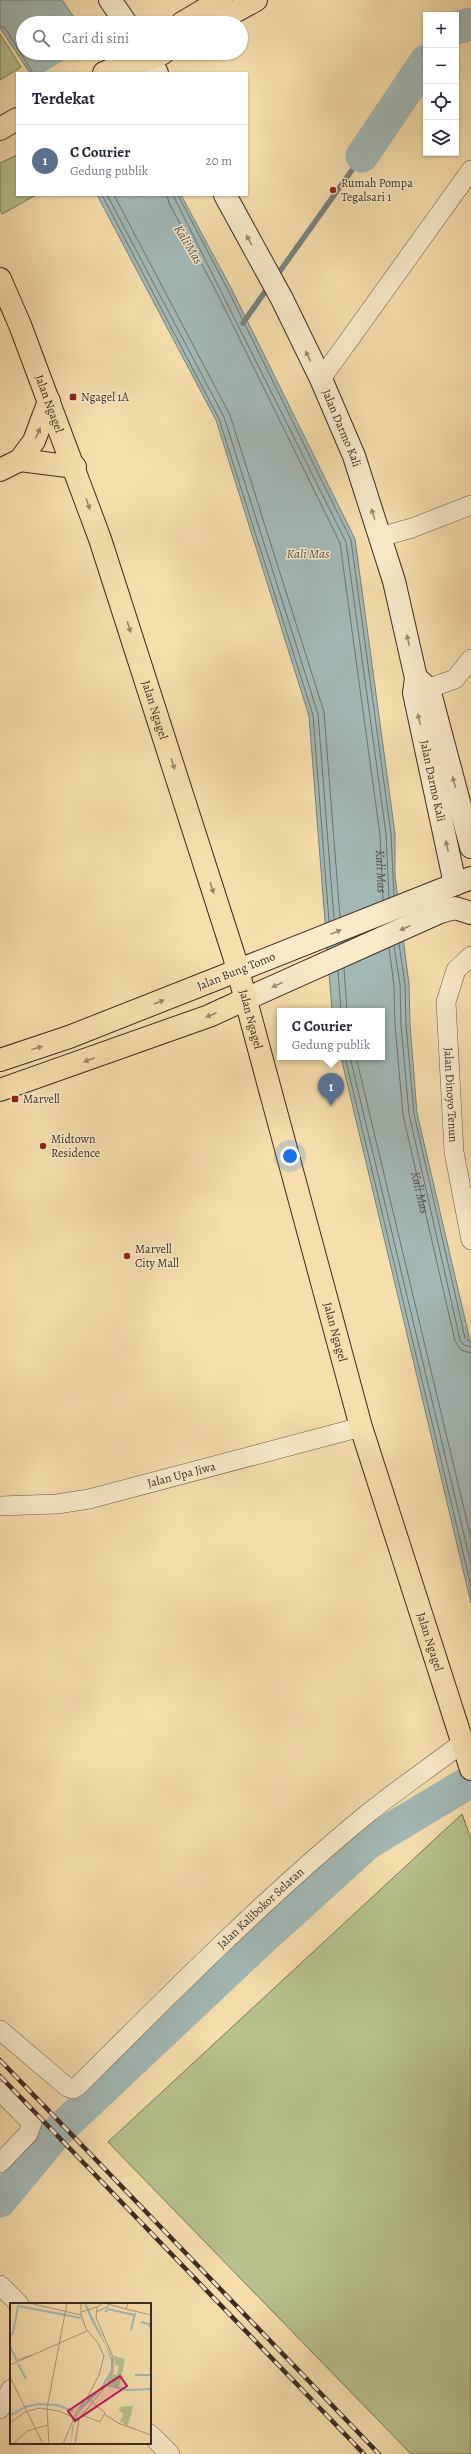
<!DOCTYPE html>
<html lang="id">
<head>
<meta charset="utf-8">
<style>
  body { margin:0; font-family:Alegreya,serif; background:#f2f2f3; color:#1f2937 }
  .controls { position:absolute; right:12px; top:12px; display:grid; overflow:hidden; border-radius:0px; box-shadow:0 1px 3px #0004 }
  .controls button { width:36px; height:36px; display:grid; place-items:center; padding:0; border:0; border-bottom:1px solid #e0e1e3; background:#fff; color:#1f2937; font:20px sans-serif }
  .you { position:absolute; left:290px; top:1156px; width:14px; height:14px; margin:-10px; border:3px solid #fff; border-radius:50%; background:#1a73e8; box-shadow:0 0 0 6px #1a73e833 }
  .badge { display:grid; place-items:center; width:26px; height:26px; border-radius:50%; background:#8f2418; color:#fff; font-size:13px; font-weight:700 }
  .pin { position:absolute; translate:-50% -33px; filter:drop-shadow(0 1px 2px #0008) }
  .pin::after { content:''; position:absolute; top:21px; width:14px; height:12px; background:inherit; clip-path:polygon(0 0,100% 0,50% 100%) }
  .popup { position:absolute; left:277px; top:1008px; width:108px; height:52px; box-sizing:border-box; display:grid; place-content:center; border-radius:0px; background:#fff; filter:drop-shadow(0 1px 3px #0005); font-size:13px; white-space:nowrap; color:#747a83 }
  .popup b { font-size:15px; color:#1f2937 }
  .popup::after { content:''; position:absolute; left:50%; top:100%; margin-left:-8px; border:8px solid transparent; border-top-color:#fff }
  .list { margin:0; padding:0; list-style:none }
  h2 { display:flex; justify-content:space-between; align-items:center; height:52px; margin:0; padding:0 16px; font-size:17px }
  h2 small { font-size:13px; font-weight:400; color:#747a83 }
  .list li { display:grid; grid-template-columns:26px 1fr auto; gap:12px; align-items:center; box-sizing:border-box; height:72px; padding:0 16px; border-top:1px solid #e0e1e3 }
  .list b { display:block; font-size:15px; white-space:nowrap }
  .list p { margin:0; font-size:13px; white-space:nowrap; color:#747a83 }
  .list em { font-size:13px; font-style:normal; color:#747a83 }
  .icon { flex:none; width:22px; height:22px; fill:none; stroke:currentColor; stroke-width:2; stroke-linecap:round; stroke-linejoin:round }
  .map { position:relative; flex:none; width:471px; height:2454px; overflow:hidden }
  .search { position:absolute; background:#fff; box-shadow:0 1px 3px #0004; left:16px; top:16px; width:232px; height:44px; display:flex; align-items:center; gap:10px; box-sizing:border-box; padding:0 14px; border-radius:22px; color:#747a83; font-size:15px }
  .panel { position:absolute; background:#fff; box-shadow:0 1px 3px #0004; left:16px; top:72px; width:232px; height:124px; border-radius:0px }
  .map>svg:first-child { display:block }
  .green { fill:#b7c28e; stroke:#7a7658 }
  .water { fill:#a2b9b6; stroke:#7a807b }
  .pier { fill:#f6dead }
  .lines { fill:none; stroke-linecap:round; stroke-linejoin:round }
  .shore { stroke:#70726c; stroke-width:1 }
  .stream { stroke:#7a807b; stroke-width:5.5 }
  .river { stroke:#a2b9b6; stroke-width:33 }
  .street-casing { stroke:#6b5845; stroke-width:20 }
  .secondary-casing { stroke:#3d2b22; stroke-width:24 }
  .primary-casing { stroke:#3d2b22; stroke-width:24 }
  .highway-casing { stroke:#3d2b22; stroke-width:24 }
  .street { stroke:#f9eaca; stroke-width:19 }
  .secondary { stroke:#f9eaca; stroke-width:22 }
  .primary { stroke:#f6dead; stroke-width:22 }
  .highway { stroke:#f6dead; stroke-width:22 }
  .rail-casing { stroke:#3d2b22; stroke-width:4.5 }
  .rail { stroke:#f9eaca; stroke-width:3; stroke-dasharray:9; stroke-linecap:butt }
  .oneway { fill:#9b8a76 }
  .oneway2 { fill:#9a8468 }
  .poi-dot { fill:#8f2418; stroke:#f9eaca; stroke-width:1.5 }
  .labels { text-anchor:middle; stroke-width:3; stroke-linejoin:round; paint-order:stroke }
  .poi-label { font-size:12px; fill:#3d2b22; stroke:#f9eaca; text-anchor:start }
  .street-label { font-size:12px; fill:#3d2b22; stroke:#f9eaca }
  .water-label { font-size:13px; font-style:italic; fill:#564e47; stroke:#f9eaca }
  .inset-river { fill:none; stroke:#a2b9b6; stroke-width:2 }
  .inset-road { fill:none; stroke:#ac9675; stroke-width:1 }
  .view { fill:#c2185b; fill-opacity:0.15; stroke:#c2185b; stroke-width:2 }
  .inset-edge { fill:none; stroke:#3d2b22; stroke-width:2 }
</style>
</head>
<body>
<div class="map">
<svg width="471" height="2454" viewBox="0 0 471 2454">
  <rect width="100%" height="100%" fill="#f6dead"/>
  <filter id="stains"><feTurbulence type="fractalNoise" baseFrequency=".005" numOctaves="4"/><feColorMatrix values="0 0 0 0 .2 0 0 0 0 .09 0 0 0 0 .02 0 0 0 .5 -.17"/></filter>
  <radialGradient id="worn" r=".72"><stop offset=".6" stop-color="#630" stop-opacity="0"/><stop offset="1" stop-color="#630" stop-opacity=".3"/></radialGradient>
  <!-- green -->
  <path class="green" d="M0 34 21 67 0 80Z
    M17 155V195H36L2 214 0 209V163Z
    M462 1814 471 1839V2454H411L108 2142Z"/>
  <!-- water -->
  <path class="water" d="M0 0H62L78 23H23V53H98L109 73H30L0 28Z
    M97 195H181L231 288 355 539 395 834V876L409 984 410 1025 417 1113 471 1345V1603L341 1057H382V1011H332L309 716 216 420Z"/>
  <!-- pier -->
  <path class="pier" d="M77 53H98L109 73H42Z"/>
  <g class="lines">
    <!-- shore -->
    <g class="shore">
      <path d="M0 26 5 28 33 73"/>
      <path d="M102 195 219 419 313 715 329 921"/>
      <path d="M107 195 224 417 318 714 334 919"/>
      <path d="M114 195 230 415 324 712 340 917"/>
      <path id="s1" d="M167 195 169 203 218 295 340 543 380 835 383 900"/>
      <path d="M173 195 346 542 386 834 389 898"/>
      <path d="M178 195 228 290 351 540 391 834 394 896"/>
      <path d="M399 944 405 984 406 1025 414 1114 465 1338 471 1342"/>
      <path d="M394 946 400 984 401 1025 409 1114 460 1340 464 1345 471 1347"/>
      <path id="s2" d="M389 948 394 985 395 1025 403 1115 455 1341 461 1350 471 1353"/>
      <path d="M344 968 347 1011"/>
      <path d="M338 971 341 1011"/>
      <path d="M345 1057 471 1586"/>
      <path d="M350 1057 471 1564"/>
      <path d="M356 1057 471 1538"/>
    </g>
    <!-- stream -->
    <path class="stream" d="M275 278 362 156
      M243 323 269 286"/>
    <!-- river -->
    <path class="river" d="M456 28 471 24
      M362 156 426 61
      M0 2201 57 2132 261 1940 368 1843 471 1781"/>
    <!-- street casing -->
    <g class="street-casing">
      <g id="street">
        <path d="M321 379 471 170"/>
        <path d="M380 537 412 528 471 505"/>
        <path d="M415 693 455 679 471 659"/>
        <path id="s3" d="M471 956 456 970 446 1002 454 1152 471 1240"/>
        <path id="s4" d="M0 1506 57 1504 89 1499 361 1427"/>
        <path id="s5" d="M0 2030 67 2087 73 2089 78 2086C171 1993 266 1897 367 1814 398 1789 431 1767 462 1743"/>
        <path d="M0 2091 32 2123 28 2134 0 2163"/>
        <path d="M0 2285 19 2304"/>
        <path d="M0 2409 11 2389"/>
        <path d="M150 2434 170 2454"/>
      </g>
    </g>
    <!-- secondary casing -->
    <g class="secondary-casing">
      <g id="secondary">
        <path d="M110 0 126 23"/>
        <path d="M146 53 157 73"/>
        <path id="s6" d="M225 195 282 299 321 379 354 456 394 581 416 678 414 693 455 884"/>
        <path d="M416 678 429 689 471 847"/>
        <path d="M239 970 471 878"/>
        <path d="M246 999 440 912 455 908 471 913"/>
      </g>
    </g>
    <!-- primary casing -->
    <g class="primary-casing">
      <path id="primary" d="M182 23 221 0
        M214 23 256 0
        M104 73C125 62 145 64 163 53
        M0 129 17 119"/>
    </g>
    <!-- highway casing -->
    <g class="highway-casing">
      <g id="highway">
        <path id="s7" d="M0 279 20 325 100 539 234 956 361 1427 471 1769"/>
        <path d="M20 460 75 467"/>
        <path d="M0 470 20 460 34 441 49 401"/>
        <path d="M0 1060 69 1037 239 970"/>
        <path d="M0 1090 209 1016 246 999"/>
      </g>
    </g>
    <!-- street -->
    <use href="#street" class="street"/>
    <!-- secondary -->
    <use href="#secondary" class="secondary"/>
    <!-- primary -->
    <use href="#primary" class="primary"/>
    <!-- highway -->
    <use href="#highway" class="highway"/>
    <!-- rail casing -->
    <g class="rail-casing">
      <path id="rail" d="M0 2060 379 2454
        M0 2076 364 2454"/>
    </g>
    <!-- rail -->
    <use href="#rail" class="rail"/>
  </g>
  <!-- one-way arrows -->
  <defs><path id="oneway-solid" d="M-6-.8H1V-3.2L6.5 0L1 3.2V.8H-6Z"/></defs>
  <g class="oneway">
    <use href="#oneway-solid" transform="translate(249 240) rotate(-119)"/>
    <use href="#oneway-solid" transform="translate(308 356) rotate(-117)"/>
    <use href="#oneway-solid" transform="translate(373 514) rotate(-107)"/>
    <use href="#oneway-solid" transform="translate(408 640) rotate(-103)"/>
    <use href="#oneway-solid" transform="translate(419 719) rotate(-102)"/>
    <use href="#oneway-solid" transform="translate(454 782) rotate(-105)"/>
    <use href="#oneway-solid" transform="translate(447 846) rotate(-102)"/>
    <use href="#oneway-solid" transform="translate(405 928) rotate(156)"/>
    <use href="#oneway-solid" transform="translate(336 932) rotate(-22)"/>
    <use href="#oneway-solid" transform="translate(277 985) rotate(156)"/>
  </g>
  <g class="oneway2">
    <use href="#oneway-solid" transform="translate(38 433) rotate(-66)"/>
    <use href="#oneway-solid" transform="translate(88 504) rotate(71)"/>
    <use href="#oneway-solid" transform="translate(129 627) rotate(72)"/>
    <use href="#oneway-solid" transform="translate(173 764) rotate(72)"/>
    <use href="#oneway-solid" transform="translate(212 888) rotate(72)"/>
    <use href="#oneway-solid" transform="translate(159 1002) rotate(-22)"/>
    <use href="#oneway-solid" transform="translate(211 1015) rotate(157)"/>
    <use href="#oneway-solid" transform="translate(37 1048) rotate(-18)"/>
    <use href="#oneway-solid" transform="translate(89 1060) rotate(160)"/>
  </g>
  <!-- markers -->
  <g class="poi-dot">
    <circle cx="333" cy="190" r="4"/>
    <rect x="69" y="393" width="8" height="8" rx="2"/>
    <rect x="11" y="1095" width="8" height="8" rx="2"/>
    <circle cx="43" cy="1146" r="4"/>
    <circle cx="127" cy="1256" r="4"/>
  </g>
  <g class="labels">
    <!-- poi labels -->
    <g class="poi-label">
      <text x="341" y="187">Rumah Pompa<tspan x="341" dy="14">Tegalsari 1</tspan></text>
      <text x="81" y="401">Ngagel 1A</text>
      <text x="23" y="1103">Marvell</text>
      <text x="51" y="1143">Midtown<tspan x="51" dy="14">Residence</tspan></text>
      <text x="135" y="1253">Marvell<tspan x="135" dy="14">City Mall</tspan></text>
    </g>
    <!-- street labels -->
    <g class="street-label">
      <text dy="4" stroke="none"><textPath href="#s7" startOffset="134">Jalan Ngagel</textPath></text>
      <text dy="4" stroke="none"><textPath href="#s6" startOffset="261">Jalan Darmo Kali</textPath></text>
      <text dy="4" stroke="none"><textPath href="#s7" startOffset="458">Jalan Ngagel</textPath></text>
      <text dy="4" stroke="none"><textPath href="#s6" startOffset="627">Jalan Darmo Kali</textPath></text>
      <text transform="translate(236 971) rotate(-22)" y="4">Jalan Bung Tomo</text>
      <text dy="4" stroke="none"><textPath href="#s7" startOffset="782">Jalan Ngagel</textPath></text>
      <text dy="4" stroke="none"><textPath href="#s3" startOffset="147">Jalan Dinoyo Tenun</textPath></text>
      <text dy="4" stroke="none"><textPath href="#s7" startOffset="1106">Jalan Ngagel</textPath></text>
      <text dy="4" stroke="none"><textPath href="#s4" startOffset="185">Jalan Upa Jiwa</textPath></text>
      <text dy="4" stroke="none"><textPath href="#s7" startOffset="1430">Jalan Ngagel</textPath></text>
      <text dy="4" stroke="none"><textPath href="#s5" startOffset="355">Jalan Kalibokor Selatan</textPath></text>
    </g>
    <!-- water labels -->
    <g class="water-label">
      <text transform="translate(189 244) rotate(59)" y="5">Kali Mas</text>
      <text x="308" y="558">Kali Mas</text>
      <text dy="5" stroke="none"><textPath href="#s1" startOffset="720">Kali Mas</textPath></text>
      <text dy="5" stroke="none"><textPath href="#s2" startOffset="247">Kali Mas</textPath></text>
    </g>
  </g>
  <!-- overview -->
  <g transform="translate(10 2303)">
    <rect width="141" height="141" fill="#f6dead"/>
    <path d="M104 53 115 56 109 85 97 82 103 71 107 72 109 63 105 62ZM118 103H123L118 123 110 118 114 111 109 108 110 104Z" fill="#b7c28e"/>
    <path d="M74 0H76L103 57 102 70 94 84 70 108 64 121 61 141 62 124 71 103 91 84 101 67V57L96 43 82 19Z" fill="#a2b9b6"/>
    <path class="inset-river" d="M95 9 98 6 124 12M131 19 139 21 141 27M121 27 125 10M0 33 3 30 8 3 71 15M0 43 7 58M8 61 16 76M125 72H141M96 82 117 87 141 86M1 112 15 104 28 101 47 102 63 108"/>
    <path class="inset-road" d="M19 0 71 12M71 0V11L76 26 88 40 94 53 89 72 77 95 82 99M94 0 116 6 118 0M116 6 141 12M71 9 87 4M86 9 99 3M8 57 21 52M0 62 77 28M0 74 33 141M94 111 108 120 141 132M72 112 90 119 95 110 82 99M0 120 15 109 30 105 49 108 69 117M3 141 17 128 38 122M39 141 37 105 57 0M53 141 67 108 77 94M65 141 69 116 98 80 103 68V54L86 15 87 4 93 0"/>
    <path class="view" d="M110 73 117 83 65 118 58 108Z"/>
    <rect width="141" height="141" class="inset-edge"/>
  </g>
  <rect width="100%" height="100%" filter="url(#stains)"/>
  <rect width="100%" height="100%" fill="url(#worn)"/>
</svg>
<div class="controls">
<button>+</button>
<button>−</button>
<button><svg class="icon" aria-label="locate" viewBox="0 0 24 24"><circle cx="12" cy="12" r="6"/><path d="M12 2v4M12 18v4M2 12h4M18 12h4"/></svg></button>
<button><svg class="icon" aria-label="layers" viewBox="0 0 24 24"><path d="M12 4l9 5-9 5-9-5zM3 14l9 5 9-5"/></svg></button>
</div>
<div class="you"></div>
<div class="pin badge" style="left:331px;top:1106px;background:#5c6f8a">1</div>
<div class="popup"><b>C Courier</b>Gedung publik</div>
<div class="search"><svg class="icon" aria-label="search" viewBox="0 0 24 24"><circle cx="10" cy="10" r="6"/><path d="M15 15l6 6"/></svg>Cari di sini</div>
<section class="panel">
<h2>Terdekat<small></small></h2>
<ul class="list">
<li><span class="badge" style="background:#5c6f8a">1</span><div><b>C Courier</b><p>Gedung publik</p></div><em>20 m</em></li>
</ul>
</section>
</div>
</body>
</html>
